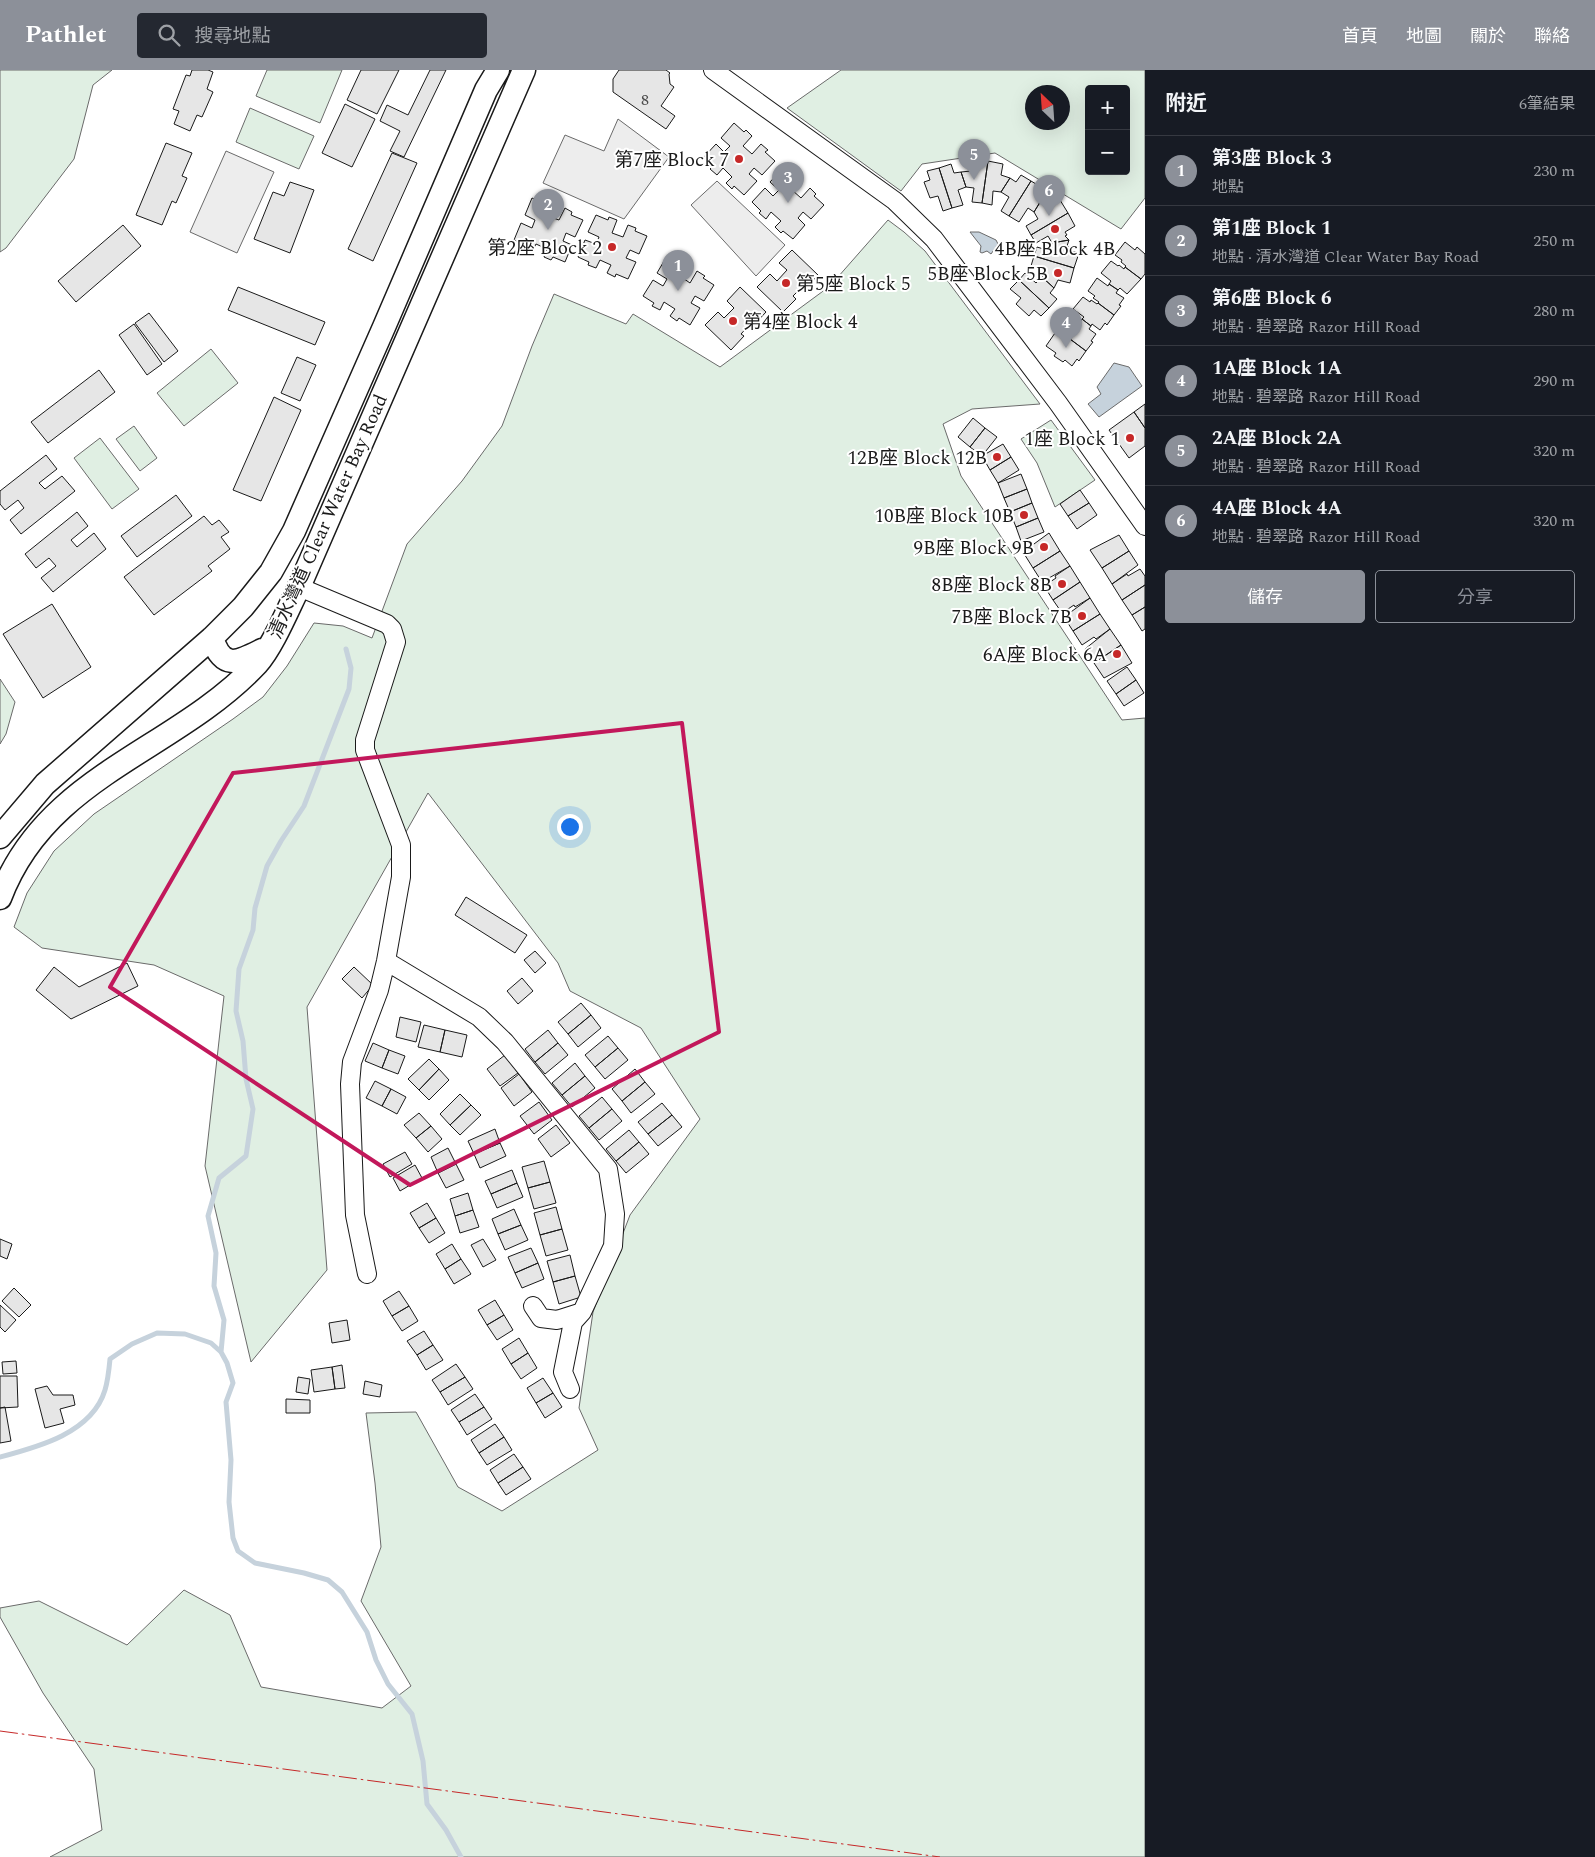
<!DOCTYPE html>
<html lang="zh-TW">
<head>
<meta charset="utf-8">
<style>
  body { margin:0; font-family:Spectral,"Noto Sans TC",serif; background:#242831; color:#f1f3f6 }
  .controls { position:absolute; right:15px; top:15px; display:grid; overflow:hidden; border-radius:5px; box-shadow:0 5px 20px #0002 }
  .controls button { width:45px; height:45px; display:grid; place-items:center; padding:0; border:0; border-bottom:1px solid #363941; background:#171b24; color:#f1f3f6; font:25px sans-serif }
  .compass { position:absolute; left:1025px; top:15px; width:45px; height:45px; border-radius:50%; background:#171b24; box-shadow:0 5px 20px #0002; rotate:335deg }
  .you { position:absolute; left:569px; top:756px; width:18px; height:18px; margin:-12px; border:4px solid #fff; border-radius:50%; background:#1a73e8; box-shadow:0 0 0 8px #1a73e833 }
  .badge { display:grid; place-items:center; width:32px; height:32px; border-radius:50%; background:#8c9099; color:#fff; font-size:16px; font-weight:700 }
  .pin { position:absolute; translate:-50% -41px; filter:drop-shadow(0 1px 2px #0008) }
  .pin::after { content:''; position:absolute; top:26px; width:18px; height:15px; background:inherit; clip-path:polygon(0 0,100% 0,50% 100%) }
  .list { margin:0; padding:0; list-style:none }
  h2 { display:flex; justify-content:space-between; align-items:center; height:65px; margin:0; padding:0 20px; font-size:21px }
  h2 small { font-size:16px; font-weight:400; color:#9ea1a6 }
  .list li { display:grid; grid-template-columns:32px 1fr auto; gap:15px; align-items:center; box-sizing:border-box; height:70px; padding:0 20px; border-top:1px solid #363941 }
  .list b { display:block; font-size:19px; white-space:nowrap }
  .list p { margin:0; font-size:16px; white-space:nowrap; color:#9ea1a6 }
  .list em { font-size:16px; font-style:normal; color:#9ea1a6 }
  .actions { display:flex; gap:10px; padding:15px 20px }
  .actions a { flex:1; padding:11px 0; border:1px solid #8c9099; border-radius:5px; text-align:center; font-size:18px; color:#8c9099 }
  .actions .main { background:#8c9099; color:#fff }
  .icon { flex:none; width:28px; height:28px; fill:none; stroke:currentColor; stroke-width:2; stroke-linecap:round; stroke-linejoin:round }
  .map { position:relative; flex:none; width:1145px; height:1787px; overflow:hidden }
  header { display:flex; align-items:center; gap:30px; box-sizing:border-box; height:70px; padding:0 25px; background:#8c9099; color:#fff }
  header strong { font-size:24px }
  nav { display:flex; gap:28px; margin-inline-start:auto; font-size:18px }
  .search { width:350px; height:45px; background:#242831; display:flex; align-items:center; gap:12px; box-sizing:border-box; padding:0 18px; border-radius:5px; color:#9ea1a6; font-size:19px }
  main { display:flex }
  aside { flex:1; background:#171b24 }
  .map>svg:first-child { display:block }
  .green { fill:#e0efe3; stroke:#6a6a6a; fill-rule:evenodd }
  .parking { fill:#ededed; stroke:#6a6a6a }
  .water { fill:#c6d2dc; stroke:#6a6a6a }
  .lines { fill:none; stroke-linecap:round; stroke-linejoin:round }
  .stream { stroke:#c6d2dc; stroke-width:5 }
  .building { fill:#e6e6e6; stroke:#1a1a1a }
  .minor-casing { stroke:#1a1a1a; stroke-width:20 }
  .major-casing { stroke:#1a1a1a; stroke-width:25 }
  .minor { stroke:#fff; stroke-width:18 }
  .major { stroke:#fff; stroke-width:22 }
  .power { stroke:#c62828; stroke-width:1; stroke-dasharray:18 4 2.5 4; stroke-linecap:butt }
  .marked { fill:none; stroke:#c2185b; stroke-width:4; stroke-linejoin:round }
  .poi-dot { fill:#c62828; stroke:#fff; stroke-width:2 }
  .labels { text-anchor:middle; stroke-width:4; stroke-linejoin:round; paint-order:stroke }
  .number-label { font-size:16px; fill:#4d4d4d }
  .poi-label { font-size:19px; fill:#1a1a1a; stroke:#fff; text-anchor:end }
  .street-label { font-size:19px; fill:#1a1a1a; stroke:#fff }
</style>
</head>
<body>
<header>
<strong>Pathlet</strong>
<div class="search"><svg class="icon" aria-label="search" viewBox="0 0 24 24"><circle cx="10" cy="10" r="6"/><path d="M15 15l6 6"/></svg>搜尋地點</div>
<nav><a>首頁</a><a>地圖</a><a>關於</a><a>聯絡</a></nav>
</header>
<main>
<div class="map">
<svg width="1145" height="1787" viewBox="0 0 1145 1787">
  <rect width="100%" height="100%" fill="#fff"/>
  <!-- green -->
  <path class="green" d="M0 0H112L93 15 74 89 6 178 0 182Z
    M267 0H342L320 53 256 26Z
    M841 0H1145V128L1121 159 995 83 922 94 901 121 787 38ZM1089 19H1126V101H1089ZM1032 22H1062V52H1032Z
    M250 38 314 66 299 99 236 72Z
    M888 150 904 162 925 181 1040 334 972 339 943 354 961 406 1122 650 1145 648V1787H50L102 1760 94 1699 43 1623 0 1547V1538L39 1531 127 1575 184 1520 230 1545 261 1617 382 1638 411 1616 361 1531 381 1477 375 1413 366 1343 416 1342 458 1417 502 1441 598 1380 579 1338 593 1242 630 1145 700 1049 641 958 570 921 558 893 428 723 307 937 327 1200 251 1292 205 1096 224 926 154 895 42 878 14 857 27 823 54 781 94 744 233 649 263 627 287 596 314 553 343 556 372 568 407 474 462 411 502 356 532 276 554 224 626 254 633 244 720 297 830 216Z
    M211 279 238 313 184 356 157 323Z
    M1051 350 1095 410 1055 437 1037 393 1021 369Z
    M134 356 157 388 140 401 116 369Z
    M100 368 139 419 112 439 74 388Z
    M0 609 15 632 6 664 0 674Z"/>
  <!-- parking -->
  <path class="parking" d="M618 49 669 87 624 149 543 113 565 65 604 81Z
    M226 81 274 102 237 183 190 162Z
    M717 111 785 175 756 206 691 135Z"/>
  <!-- water -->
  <path class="water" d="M979 162 996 170 998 174 991 184 987 181 982 183 980 182 981 176 970 162Z
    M1114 293 1129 297 1142 316 1099 347 1088 334 1101 324 1097 317Z"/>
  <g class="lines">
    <!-- stream -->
    <path class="stream" d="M221 1282 224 1250 214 1216 216 1183 208 1146 219 1108 246 1086 253 1039 246 1009 243 971 236 941 239 899 253 860 255 838 267 796 281 771 304 736 349 619 351 598 346 579
      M0 1387C38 1377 92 1363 105 1320 108 1310 109 1300 110 1289L132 1274 157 1263 185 1264 211 1273 221 1282 227 1293 233 1313 226 1332 231 1390 229 1432 233 1468 238 1481 255 1493 304 1503 328 1510 342 1522 367 1562 376 1590 388 1614 412 1644 423 1691 427 1734 446 1760 461 1787"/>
  </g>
  <!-- building -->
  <path class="building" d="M192 0H208L213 2 207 19 213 22 202 47 197 45 190 61 174 54 179 41 173 39 186 5 190 6Z
    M361 0H399L377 44 347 30Z
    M430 0H446L404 87 390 81 400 61 380 51 387 35 408 45Z
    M619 0H666L670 3 669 4 670 14 674 17 661 36 675 46 666 59 613 22V9Z
    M345 34 375 49 352 97 322 83Z
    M734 53 744 62 746 60 752 66 743 76 752 84 761 74 768 80 765 82 775 91 762 105 754 98 749 104 757 111 744 125 734 116 732 119 726 113 732 107 723 98 717 105 710 99 712 97 703 88 716 74 724 82 730 76 721 68Z
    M166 73 192 83 182 106 187 108 176 133 172 131 162 155 136 145Z
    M392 83 417 93 373 191 348 179Z
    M972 89 988 91 982 133 972 132 974 118 966 117 961 102 971 101Z
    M988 91 1003 94 1001 105 1010 108 1001 122 993 121 992 135 982 133Z
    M951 94 954 103 961 102 966 117 958 120 963 135 952 138 939 98Z
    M783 98 793 106 795 104 801 110 792 120 801 128 810 118 816 124 814 126 824 135 811 149 803 142 798 148 805 155 793 169 783 161 781 163 775 157 781 151 771 142 766 149 759 143 761 141 752 132 765 118 773 126 779 120 770 112Z
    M939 98 952 138 943 141 938 126 930 128 924 112 930 110 927 101Z
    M1021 105 1031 111 1009 146 1001 141 1009 127 1001 122 1010 108 1016 112Z
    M1031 111 1041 117 1036 125 1042 129 1034 142 1028 138 1019 152 1009 146Z
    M290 112 314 120 290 183 254 169 273 122 284 126Z
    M532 128 544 133 545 130 553 133 548 146 559 150 565 138 572 142 571 145 583 150 575 167 566 163 563 171 572 175 565 192 553 187 551 190 544 187 547 179 536 174 532 182 525 178 526 175 514 170 521 153 532 158 535 150 525 145Z
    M1042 129 1049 136 1060 130 1068 143 1031 165 1026 156 1038 149 1034 142Z
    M1068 143 1075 156 1065 162 1067 165 1065 166 1069 170 1052 173 1048 166 1036 173 1031 165Z
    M596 145 608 150 609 147 617 150 612 163 623 167 628 155 636 158 635 161 647 166 639 184 630 180 626 188 636 192 628 209 616 204 615 207 607 203 611 195 600 190 596 198 588 195 589 192 578 187 585 170 596 174 599 167 588 162Z
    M123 155 141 176 76 232 58 211Z
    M1069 170 1067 176 1069 177 1068 180 1079 183 1074 198 1034 186 1037 177 1050 181 1052 173Z
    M1125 172 1135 180 1137 177 1145 184V204L1141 209 1125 197 1126 196 1121 192 1122 190 1115 185Z
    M792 180 818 205 806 218 803 216 793 226 796 229 783 242 757 217 770 204 777 211 787 200 779 193Z
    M667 186 678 193 680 190 687 195 680 206 690 213 697 201 705 206 703 208 714 215 704 231 695 226 691 233 700 238 690 255 679 248 677 251 670 246 675 239 664 232 660 240 652 236 654 233 643 226 653 210 663 216 667 209 657 203Z
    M1034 186 1074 198 1070 213 1058 210 1054 218 1042 207 1044 200 1031 196Z
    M1111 191 1118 196 1119 195 1124 199 1125 197 1141 209 1127 224 1120 218 1118 220 1109 214 1111 211 1101 203Z
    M1025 203 1036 213 1042 207 1054 218 1050 223 1057 229 1049 238 1019 210Z
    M1097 208 1108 216 1109 214 1118 220 1116 223 1124 228 1119 235 1121 236 1114 245 1098 233 1099 232 1093 228 1095 226 1088 221Z
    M1019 210 1049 238 1041 246 1034 240 1029 246 1016 234 1021 228 1010 219Z
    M238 217 325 252 315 275 228 240Z
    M740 217 766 242 753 256 751 253 741 264 744 266 731 280 705 255 718 242 724 248 734 238 727 231Z
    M1083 227 1090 232 1091 230 1097 234 1098 233 1114 245 1107 255 1105 253 1100 260 1092 254 1091 256 1082 249 1084 247 1073 239Z
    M149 243 178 281 164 292 135 253Z
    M1070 244 1080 252 1082 249 1091 256 1089 259 1096 264 1091 271 1093 272 1086 281 1070 269 1071 268 1066 264 1067 262 1060 257Z
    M134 254 162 294 147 305 119 265Z
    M1055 263 1063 268 1064 267 1069 271 1070 269 1086 281 1079 291 1077 289 1072 296 1065 290 1063 292 1054 286 1056 283 1046 276Z
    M297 287 316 295 300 331 281 323Z
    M99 300 115 322 48 373 31 352Z
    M274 327 301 340 261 431 233 420Z
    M1145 334V358L1134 342Z
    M1134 342 1145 358V376L1129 388 1109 360Z
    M973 348 985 358 970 377 958 367Z
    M985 358 997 367 982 386 970 377Z
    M1003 374 1011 387 990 400 982 386Z
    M46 385 57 399 39 413 45 419 62 406 75 421 21 464 10 450 24 438 18 430 5 440 0 434V421Z
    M1011 387 1019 400 998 413 990 400Z
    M1021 404 1027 419 1004 428 998 413Z
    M1027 419 1032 433 1010 442 1004 428Z
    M1080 420 1089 433 1068 446 1060 434Z
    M176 425 192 446 137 487 121 466Z
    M1032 433 1038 448 1016 457 1010 442Z
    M1089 433 1097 445 1077 459 1068 446Z
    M77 442 88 456 71 470 77 477 94 463 106 479 53 522 41 508 56 496 49 488 36 498 25 484Z
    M204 446 212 455 219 450 229 462 221 467 230 479 208 496 212 501 154 545 124 507Z
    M1038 448 1044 462 1021 471 1016 457Z
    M1049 463 1060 481 1033 498 1023 482Z
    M1119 465 1129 481 1102 498 1090 480Z
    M1060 481 1070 496 1042 512 1033 498Z
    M1129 481 1138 495 1112 514 1102 498Z
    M1070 496 1080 512 1053 530 1044 516 1056 508 1055 506Z
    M1140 499 1145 506V515L1122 530 1112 514 1127 504 1128 506Z
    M1080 512 1090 528 1075 537 1074 535 1062 543 1053 530Z
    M1145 515V537L1132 545 1122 530Z
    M1090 528 1100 544 1073 561 1064 547Z
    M52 534 91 597 43 628 3 564Z
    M1145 537V559L1142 561 1132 545Z
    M1100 544 1110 559 1096 569 1094 567 1082 575 1073 561Z
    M1110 559 1121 575 1094 593 1085 579Z
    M1121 575 1132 593 1104 608 1094 593Z
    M1127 597 1136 610 1116 624 1107 611Z
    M1136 610 1144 623 1124 636 1116 624Z
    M466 827 527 865 515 883 455 845Z
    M535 881 546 893 535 903 524 890Z
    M127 893 138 916 71 949 36 920 54 897 79 917Z
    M354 897 373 915 362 928 342 909Z
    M522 908 533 921 518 934 507 921Z
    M581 933 591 945 568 964 558 952Z
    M591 945 601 958 578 977 568 964Z
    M400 947 421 952 416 972 396 967Z
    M424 955 445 960 440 982 418 977Z
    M445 960 467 965 462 987 440 982Z
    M548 960 558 973 535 992 525 979Z
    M608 966 618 978 595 997 585 985Z
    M373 973 389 980 382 998 365 991Z
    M558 973 568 985 545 1004 535 992Z
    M618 978 628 990 605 1009 595 997Z
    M389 980 405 986 398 1004 382 998Z
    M505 985 518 1003 500 1016 487 999Z
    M429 989 439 999 419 1020 408 1009Z
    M575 993 585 1006 562 1025 552 1013Z
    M439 999 449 1010 429 1030 419 1020Z
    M635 999 645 1012 622 1031 612 1019Z
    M519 1004 532 1022 514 1036 501 1018Z
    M585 1006 595 1018 572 1037 562 1025Z
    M375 1011 391 1019 382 1036 366 1028Z
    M645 1012 655 1024 631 1043 622 1031Z
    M391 1019 406 1027 397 1044 382 1036Z
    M460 1024 471 1035 450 1055 440 1044Z
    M602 1027 612 1039 589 1058 579 1046Z
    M539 1032 552 1050 534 1064 520 1046Z
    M662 1033 672 1045 648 1064 638 1052Z
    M471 1035 481 1045 460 1065 450 1055Z
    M612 1039 622 1051 599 1070 589 1058Z
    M419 1043 431 1056 416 1068 404 1055Z
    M672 1045 682 1057 658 1076 648 1064Z
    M556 1055 570 1073 551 1087 538 1069Z
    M431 1056 442 1069 428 1082 416 1068Z
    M495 1059 500 1073 474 1084 468 1071Z
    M629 1060 639 1072 616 1091 606 1079Z
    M639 1072 649 1084 626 1103 616 1091Z
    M500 1073 506 1086 480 1098 474 1084Z
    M448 1078 456 1094 438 1103 431 1087Z
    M405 1082 412 1094 390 1107 383 1094Z
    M544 1091 550 1112 528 1118 522 1097Z
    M456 1094 464 1110 446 1118 438 1103Z
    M415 1095 422 1108 400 1121 393 1108Z
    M512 1100 517 1113 491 1124 485 1111Z
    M550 1112 556 1133 534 1139 528 1118Z
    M517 1113 523 1127 497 1138 491 1124Z
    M468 1123 473 1140 455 1146 450 1129Z
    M427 1133 436 1148 419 1158 410 1143Z
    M556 1137 562 1159 540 1165 534 1143Z
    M514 1139 521 1155 498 1164 492 1149Z
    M473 1140 479 1157 460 1163 455 1146Z
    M436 1148 445 1163 429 1173 419 1158Z
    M521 1155 528 1170 505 1180 498 1164Z
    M562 1159 568 1180 546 1186 540 1165Z
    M0 1169 12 1174 7 1189 0 1186Z
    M483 1169 496 1190 483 1197 471 1175Z
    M452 1174 461 1189 445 1199 436 1184Z
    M531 1178 538 1193 515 1203 508 1187Z
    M570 1185 575 1206 553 1212 547 1191Z
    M461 1189 471 1204 454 1214 445 1199Z
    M538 1193 544 1209 522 1218 515 1203Z
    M575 1206 581 1227 559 1234 553 1212Z
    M14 1218 31 1235 19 1247 2 1231Z
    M399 1221 409 1236 392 1246 383 1231Z
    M495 1230 504 1245 487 1255 478 1240Z
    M0 1235 16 1250 5 1262 0 1257Z
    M409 1236 418 1251 402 1261 392 1246Z
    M504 1245 513 1260 497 1270 487 1255Z
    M347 1250 350 1270 332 1273 329 1253Z
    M424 1261 433 1275 417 1285 407 1271Z
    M519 1268 528 1283 511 1294 502 1279Z
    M433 1275 443 1290 426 1300 417 1285Z
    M528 1283 537 1298 521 1309 511 1294Z
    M16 1291 17 1303 3 1304 2 1292Z
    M456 1294 465 1307 440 1322 432 1310Z
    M342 1295 345 1318 335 1319 332 1297Z
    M332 1297 335 1319 314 1322 311 1300Z
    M0 1306H17L18 1337 0 1338Z
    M298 1307 310 1309 308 1324 296 1322Z
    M465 1307 473 1319 448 1335 440 1322Z
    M543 1308 553 1323 536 1333 527 1318Z
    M365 1311 382 1315 380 1327 363 1324Z
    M47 1316 53 1325H73L75 1335 60 1339 64 1353 45 1358 35 1319Z
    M553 1323 562 1337 545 1348 536 1333Z
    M475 1324 484 1337 459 1352 451 1340Z
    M286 1329 310 1330V1343H286Z
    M5 1337 11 1371 0 1373V1338Z
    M484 1337 492 1349 467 1365 459 1352Z
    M495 1354 504 1367 479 1383 471 1370Z
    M504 1367 512 1380 487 1395 479 1383Z
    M514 1384 523 1397 498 1413 490 1400Z
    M523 1397 531 1409 506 1425 498 1413Z"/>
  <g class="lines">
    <!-- minor casing -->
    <g class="minor-casing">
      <path id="minor" d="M713 0 895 131 934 169 1058 333 1145 456
        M299 517 387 554 392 559 396 572 365 670V680L401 775V807L386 891 379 920 352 992 350 1014 355 1145 367 1204
        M386 891 479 947 505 972 608 1099 615 1144 613 1176 582 1242 573 1252 563 1302 570 1319
        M533 1236 541 1248 557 1250 582 1242"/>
    </g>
    <!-- major casing -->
    <g class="major-casing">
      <path id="major" d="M212 568C223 601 238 592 262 580
        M0 767 45 714 212 568 243 537 271 502 294 461 384 257 486 20 498 0
        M0 828C46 705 174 682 257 594 273 576 288 539 299 517L524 0"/>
    </g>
    <!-- minor -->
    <use href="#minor" class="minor"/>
    <!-- major -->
    <use href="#major" class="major"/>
    <!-- power -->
    <path class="power" d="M0 1661 940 1787"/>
  </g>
  <!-- marked area -->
  <path class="marked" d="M682 653 719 962 410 1115 110 917 233 703Z"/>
  <!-- markers -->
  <g class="poi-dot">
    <circle cx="739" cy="89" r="5"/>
    <circle cx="1055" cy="159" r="5"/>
    <circle cx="612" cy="177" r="5"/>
    <circle cx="1058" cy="203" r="5"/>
    <circle cx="786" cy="213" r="5"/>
    <circle cx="733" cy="251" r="5"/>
    <circle cx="1130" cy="368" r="5"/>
    <circle cx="997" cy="387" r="5"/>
    <circle cx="1024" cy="445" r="5"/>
    <circle cx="1044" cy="477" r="5"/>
    <circle cx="1062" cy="514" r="5"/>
    <circle cx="1082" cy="546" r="5"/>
    <circle cx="1117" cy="584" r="5"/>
  </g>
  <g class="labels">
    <!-- number labels -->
    <g class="number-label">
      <text x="645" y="35">8</text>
    </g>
    <!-- poi labels -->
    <g class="poi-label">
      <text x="729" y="96">第7座 Block 7</text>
      <text x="602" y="184">第2座 Block 2</text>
      <text x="1055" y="185" text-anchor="middle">4B座 Block 4B</text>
      <text x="1048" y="210">5B座 Block 5B</text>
      <text x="796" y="220" text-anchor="start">第5座 Block 5</text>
      <text x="743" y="258" text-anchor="start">第4座 Block 4</text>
      <text x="1120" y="375">1座 Block 1</text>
      <text x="987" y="394">12B座 Block 12B</text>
      <text x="1014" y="452">10B座 Block 10B</text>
      <text x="1034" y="484">9B座 Block 9B</text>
      <text x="1052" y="521">8B座 Block 8B</text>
      <text x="1072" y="553">7B座 Block 7B</text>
      <text x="1107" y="591">6A座 Block 6A</text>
    </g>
    <!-- street labels -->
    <g class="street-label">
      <text transform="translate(327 446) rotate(-66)" y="7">清水灣道 Clear Water Bay Road</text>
    </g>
  </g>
</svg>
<div class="controls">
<button>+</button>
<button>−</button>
</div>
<svg class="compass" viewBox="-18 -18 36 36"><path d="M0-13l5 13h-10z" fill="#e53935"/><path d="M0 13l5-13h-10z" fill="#9ea1a6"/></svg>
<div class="you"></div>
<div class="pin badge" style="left:678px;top:221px">1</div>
<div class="pin badge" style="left:548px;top:160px">2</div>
<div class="pin badge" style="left:788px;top:133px">3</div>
<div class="pin badge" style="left:1066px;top:278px">4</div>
<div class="pin badge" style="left:974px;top:110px">5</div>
<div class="pin badge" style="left:1049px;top:146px">6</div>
</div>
<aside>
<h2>附近<small>6筆結果</small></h2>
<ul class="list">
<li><span class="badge">1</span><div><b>第3座 Block 3</b><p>地點</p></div><em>230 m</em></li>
<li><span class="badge">2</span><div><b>第1座 Block 1</b><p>地點 · 清水灣道 Clear Water Bay Road</p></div><em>250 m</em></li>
<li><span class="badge">3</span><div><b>第6座 Block 6</b><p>地點 · 碧翠路 Razor Hill Road</p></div><em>280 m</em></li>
<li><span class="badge">4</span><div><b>1A座 Block 1A</b><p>地點 · 碧翠路 Razor Hill Road</p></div><em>290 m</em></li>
<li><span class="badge">5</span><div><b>2A座 Block 2A</b><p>地點 · 碧翠路 Razor Hill Road</p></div><em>320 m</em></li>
<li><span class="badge">6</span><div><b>4A座 Block 4A</b><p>地點 · 碧翠路 Razor Hill Road</p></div><em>320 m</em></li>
</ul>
<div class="actions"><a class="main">儲存</a><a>分享</a></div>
</aside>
</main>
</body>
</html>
